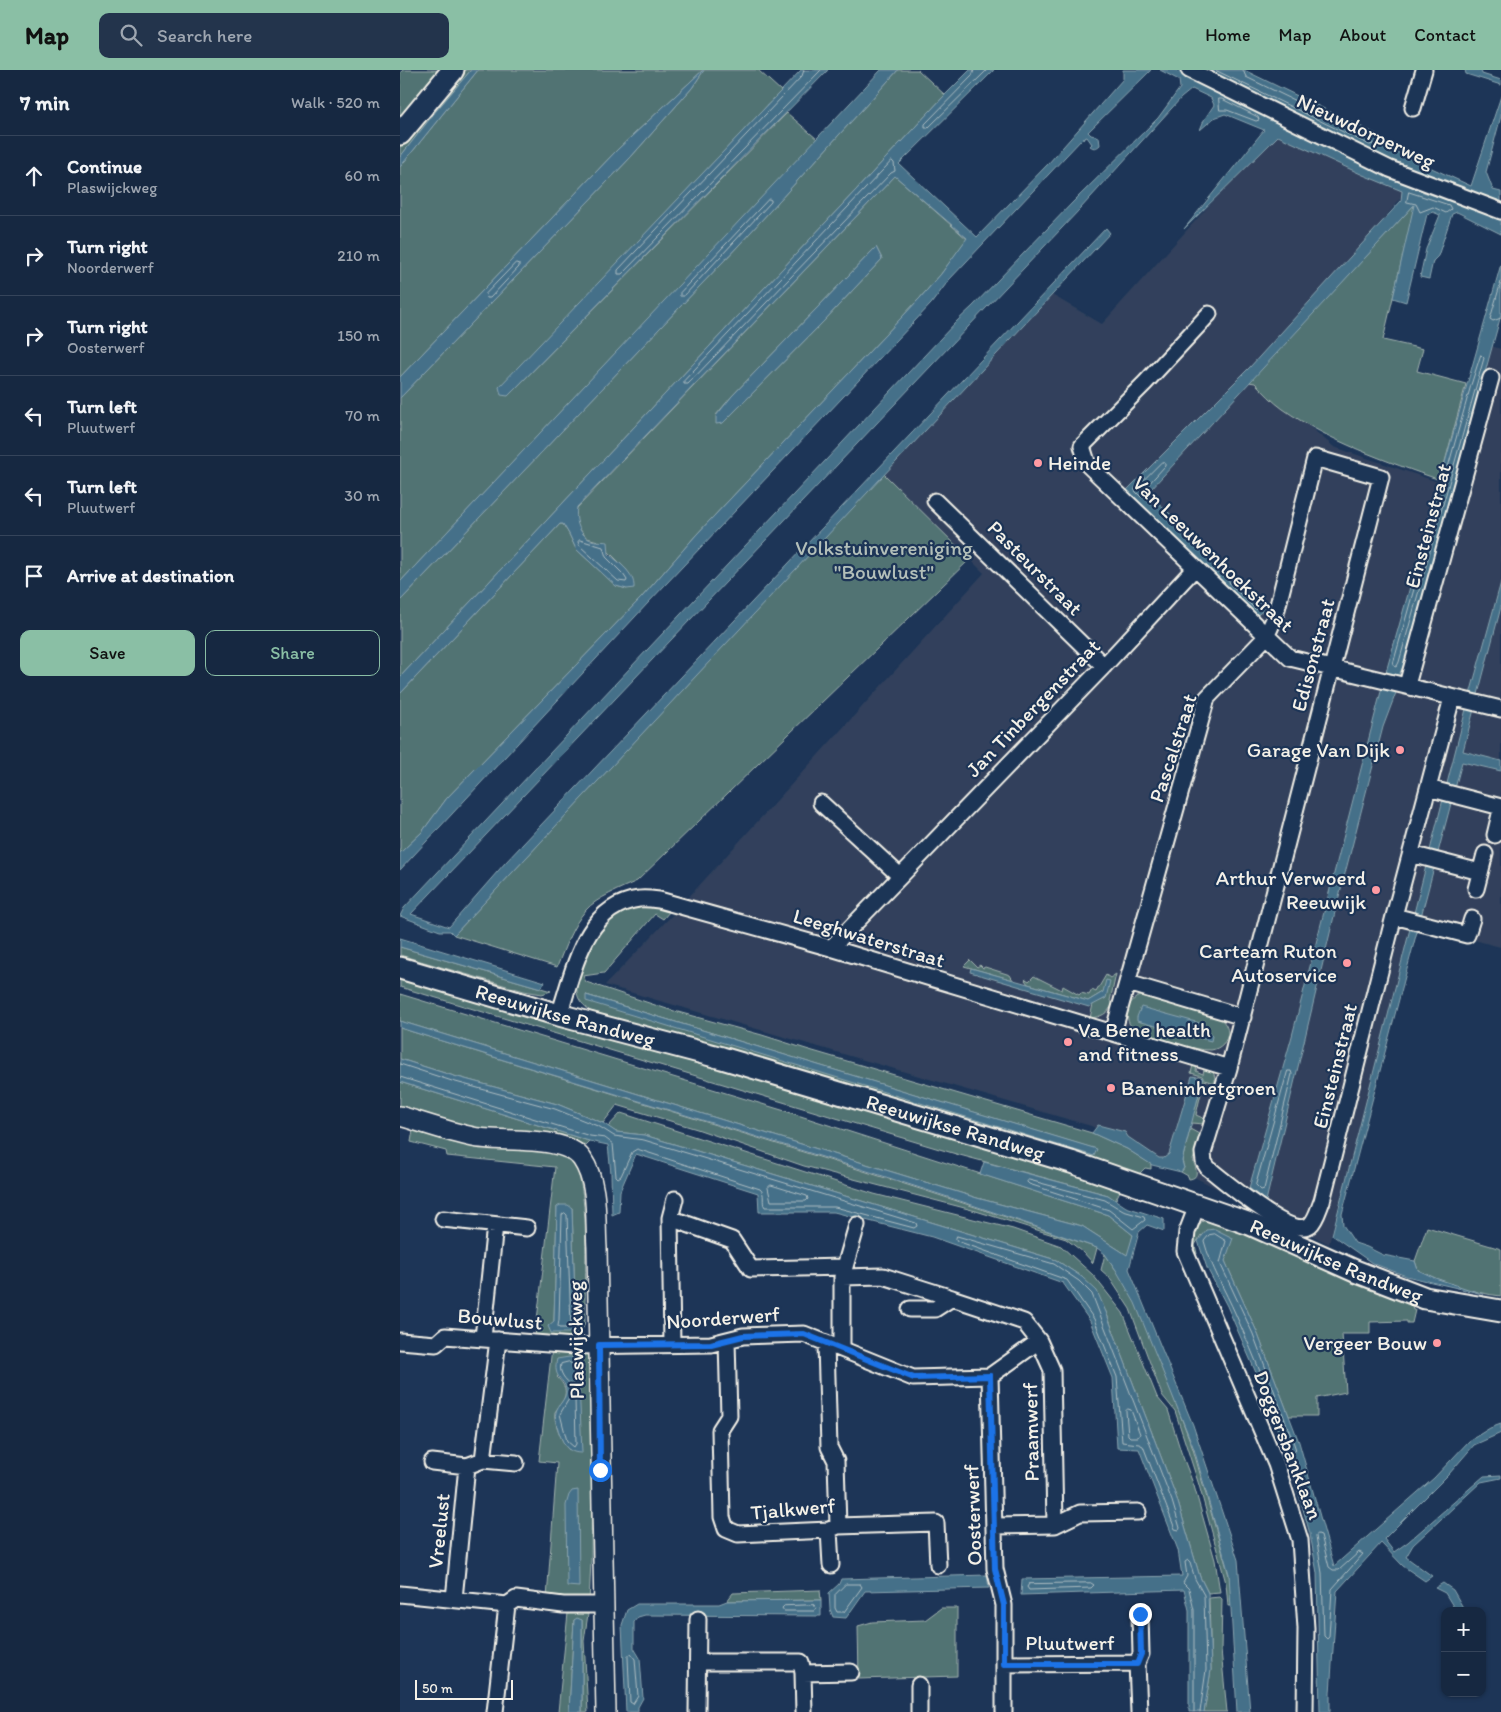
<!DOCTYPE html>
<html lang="en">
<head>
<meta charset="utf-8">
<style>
  body { margin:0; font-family:Itim,sans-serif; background:#23344c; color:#f1f3f6 }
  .controls { position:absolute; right:15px; bottom:15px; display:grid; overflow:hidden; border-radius:10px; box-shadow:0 1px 4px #0004 }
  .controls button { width:45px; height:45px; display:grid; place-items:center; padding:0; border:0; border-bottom:1px solid #35445a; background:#162841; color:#f1f3f6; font:25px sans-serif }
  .scale { position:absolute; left:15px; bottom:12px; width:98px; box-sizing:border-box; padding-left:5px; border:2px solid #f4f1e8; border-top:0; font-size:14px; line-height:18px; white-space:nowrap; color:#f4f1e8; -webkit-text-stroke:4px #1d3557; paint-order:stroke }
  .stop { position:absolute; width:15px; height:15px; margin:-11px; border:4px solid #1a73e8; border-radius:50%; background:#fff }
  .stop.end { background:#1a73e8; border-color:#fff; box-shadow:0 1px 5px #0008 }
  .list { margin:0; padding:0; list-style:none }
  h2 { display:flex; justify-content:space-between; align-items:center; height:65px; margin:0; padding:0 20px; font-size:21px }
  h2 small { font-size:16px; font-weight:400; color:#9ea6b1 }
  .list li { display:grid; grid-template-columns:32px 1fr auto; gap:15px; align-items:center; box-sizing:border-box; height:80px; padding:0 20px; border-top:1px solid #35445a }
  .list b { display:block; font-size:19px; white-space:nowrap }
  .list p { margin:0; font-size:16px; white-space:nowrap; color:#9ea6b1 }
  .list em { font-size:16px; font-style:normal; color:#9ea6b1 }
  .actions { display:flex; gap:10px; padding:15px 20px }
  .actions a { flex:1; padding:11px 0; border:1px solid #8abfa5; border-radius:10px; text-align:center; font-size:18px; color:#8abfa5 }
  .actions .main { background:#8abfa5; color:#111 }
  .icon { flex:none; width:28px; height:28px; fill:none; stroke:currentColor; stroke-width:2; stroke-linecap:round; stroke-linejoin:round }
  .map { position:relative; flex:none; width:1101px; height:1642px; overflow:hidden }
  header { display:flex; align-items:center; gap:30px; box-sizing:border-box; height:70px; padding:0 25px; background:#8abfa5; color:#111 }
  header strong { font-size:24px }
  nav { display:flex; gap:28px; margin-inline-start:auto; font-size:18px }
  .search { width:350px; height:45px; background:#23344c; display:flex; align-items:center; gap:12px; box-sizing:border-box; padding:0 18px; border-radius:10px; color:#9ea6b1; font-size:19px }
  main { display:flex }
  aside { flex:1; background:#162841 }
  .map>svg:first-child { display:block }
  .built { fill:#30415c }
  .green { fill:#517373; stroke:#a2b2ae; fill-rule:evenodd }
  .water { fill:#447089; stroke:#8aa4af }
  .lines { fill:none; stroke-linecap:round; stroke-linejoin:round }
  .shore { stroke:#aebdc2; stroke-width:1 }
  .minor-casing { stroke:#f4f1e8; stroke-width:19 }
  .tertiary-casing { stroke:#f4f1e8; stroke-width:22 }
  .secondary-casing { stroke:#f4f1e8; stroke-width:25 }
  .minor { stroke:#1d3557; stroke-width:15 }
  .tertiary { stroke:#1d3557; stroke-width:19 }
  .secondary { stroke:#1d3557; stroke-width:21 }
  .route { stroke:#1a73e8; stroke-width:6 }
  .poi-dot { fill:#ff9aa2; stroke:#1d3557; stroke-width:2 }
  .labels { text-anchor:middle; stroke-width:4.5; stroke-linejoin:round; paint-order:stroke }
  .street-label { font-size:21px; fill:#f4f1e8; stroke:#1d3557 }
  .poi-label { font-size:21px; fill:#f4f1e8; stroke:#1d3557; text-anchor:end }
  .park-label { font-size:21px; fill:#b3bfb9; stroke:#1d3557 }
</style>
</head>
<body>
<header>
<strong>Map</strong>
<div class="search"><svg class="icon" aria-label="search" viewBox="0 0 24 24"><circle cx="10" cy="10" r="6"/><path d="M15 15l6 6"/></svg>Search here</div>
<nav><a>Home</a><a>Map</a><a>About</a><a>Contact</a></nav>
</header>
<main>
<aside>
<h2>7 min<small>Walk · 520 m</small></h2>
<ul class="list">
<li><svg class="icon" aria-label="ahead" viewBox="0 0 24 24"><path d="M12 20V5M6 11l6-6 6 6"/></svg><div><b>Continue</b><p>Plaswijckweg</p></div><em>60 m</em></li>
<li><svg class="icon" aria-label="right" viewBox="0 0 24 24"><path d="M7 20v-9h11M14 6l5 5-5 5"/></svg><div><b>Turn right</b><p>Noorderwerf</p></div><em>210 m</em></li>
<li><svg class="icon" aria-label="right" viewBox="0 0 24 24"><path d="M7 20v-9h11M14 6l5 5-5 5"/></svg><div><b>Turn right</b><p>Oosterwerf</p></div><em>150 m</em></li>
<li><svg class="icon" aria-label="left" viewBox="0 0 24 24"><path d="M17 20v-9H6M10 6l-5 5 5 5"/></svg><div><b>Turn left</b><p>Pluutwerf</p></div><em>70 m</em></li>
<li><svg class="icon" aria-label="left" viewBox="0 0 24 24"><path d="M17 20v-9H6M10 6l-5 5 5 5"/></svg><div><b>Turn left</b><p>Pluutwerf</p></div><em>30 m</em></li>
<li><svg class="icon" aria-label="arrive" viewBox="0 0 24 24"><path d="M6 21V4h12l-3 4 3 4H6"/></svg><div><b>Arrive at destination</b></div></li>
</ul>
<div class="actions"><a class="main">Save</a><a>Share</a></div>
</aside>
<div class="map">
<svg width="1101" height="1642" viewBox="0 0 1101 1642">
  <rect width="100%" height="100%" fill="#1d3557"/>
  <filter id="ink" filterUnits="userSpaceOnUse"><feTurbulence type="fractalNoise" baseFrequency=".02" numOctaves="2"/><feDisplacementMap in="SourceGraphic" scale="10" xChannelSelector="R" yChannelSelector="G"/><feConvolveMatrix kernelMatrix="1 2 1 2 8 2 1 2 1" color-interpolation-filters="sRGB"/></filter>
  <g filter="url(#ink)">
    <!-- built -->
    <path class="built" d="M880 57 1012 114 855 310 934 377 1056 418 1091 276 1101 279V874L1100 877 1012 853 929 1174 691 1056 205 915 276 841 584 503 484 404 652 225 702 254Z"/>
    <!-- green -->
    <path class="green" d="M3 0H43L0 53V3Z
      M62 0H71L36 41 0 87V76Z
      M78 0H303L217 80 0 307V97Z
      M304 0H358L381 21 100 317 108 326 387 43 417 69 0 512V328L230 88 292 18Z
      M498 0H518L545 25 0 607V531L339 175Z
      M495 106 567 169 541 204 520 228 297 464 242 527 47 728 22 762 0 783V624L160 454H163L169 464 176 479 216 516 227 519V500L198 471 187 468 178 457 175 445 177 438ZM476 177 482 189 423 252 323 353 316 345 332 326Z
      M1015 134 983 270 1023 279 1017 301 1066 314 1040 410C986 391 930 372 883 339 873 332 864 322 855 313L849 312Z
      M484 404 570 489 237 811C222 818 196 828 186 840 172 856 165 877 157 897L54 865Z
      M243 836H256L281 841 280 844 270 841 263 849 255 844 204 903 183 906 186 912 267 939 362 965 406 979 692 1063 727 1079 751 1094V1099L745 1098 738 1105 190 941C184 935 178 931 177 922 176 914 180 907 182 899 188 880 194 862 210 849 220 842 232 839 243 836ZM186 925 696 1079 697 1080Z
      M0 877 141 918 151 921 142 924 124 921 0 885Z
      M570 890 577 897 580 895 583 898 585 897 610 905 613 910 564 896Z
      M716 904 710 931 713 933C708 944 701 947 690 948L693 934 706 928 703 922 688 931 628 914 625 910 626 909 629 911 634 906 662 920 663 916 679 925 681 923 689 925 692 920 696 922 706 905 710 908Z
      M0 906 315 992 568 1068 721 1119 715 1131 708 1125 556 1084 0 917Z
      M0 924 385 1041 708 1145 733 1165 729 1183 727 1185 682 1156 577 1128 0 951Z
      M741 926 817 946C823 950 827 955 828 962 828 971 820 979 811 980 793 981 754 965 735 960 722 952 727 928 741 926Z
      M0 958C233 1031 467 1098 697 1178L693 1193 683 1182 666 1169 576 1141 404 1096 297 1059 217 1035 203 1053 157 1034 54 1006 0 989Z
      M793 995H797L796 1001 803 1004 805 995C812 1000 816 1004 815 1013L804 1010 796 1045 805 1049 804 1054 791 1053 803 1008 802 1006 791 1003Z
      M0 1012 189 1071 185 1075 162 1065 107 1064 66 1057 0 1037Z
      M221 1043 474 1124 613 1159 661 1176 693 1205 723 1243 757 1327 768 1340 781 1382 794 1416 815 1490 820 1522 808 1523 800 1507 777 1429 706 1242 682 1207 656 1190 244 1065 216 1062 208 1057Z
      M790 1059 801 1065 793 1090C795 1097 801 1108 789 1109L788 1106 781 1102 784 1098 782 1091Z
      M13 1060C48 1068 83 1077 118 1080 130 1081 157 1077 167 1084 193 1102 184 1219 185 1251L180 1269 135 1267 155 1097 47 1086 46 1081 11 1072ZM157 1137 172 1138 176 1260 154 1251Z
      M809 1149 938 1203 1011 1231 1013 1240H1015L1012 1253H1007V1251L970 1252V1264H942L946 1322 917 1328V1346H889L857 1262 825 1191 826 1187 801 1165 795 1175 797 1184 793 1183C791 1169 793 1152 809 1149Z
      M1027 1157 1101 1179V1226C1072 1223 1044 1213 1018 1200L1015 1191Z
      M705 1184 716 1200 730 1205 755 1278 793 1379 834 1523 833 1535 828 1536 826 1513 799 1415 775 1341 762 1325 730 1239 709 1207 701 1200Z
      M152 1278 193 1282 191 1490 189 1534 147 1528 157 1393 139 1391ZM178 1289 169 1380C162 1373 153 1351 155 1342 156 1340 158 1338 160 1335 168 1324 167 1317 157 1307Z
      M420 1520 421 1530 327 1531 333 1523Z
      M820 1527 822 1529 821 1580 827 1642H804L811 1600 809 1528Z
      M541 1538H557V1606L459 1609 458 1556 472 1552 525 1550Z
      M168 1543 188 1544 184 1571 188 1642H182V1550H174L169 1642H158Z"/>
    <!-- water -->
    <path class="water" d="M71 0H78L0 97V87L36 41Z
      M303 0H304L292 18 230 88 0 328V307L217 80Z
      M401 0H428L108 326 101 325 99 317Z
      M481 0H498L339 175 0 531V512Z
      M570 0H594L499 94 577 167 648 94 723 9V0H751L688 62 691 65 699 67 700 75C697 78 694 79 690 76L692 74 687 67 682 69 549 210 531 234 248 533 0 800V783L22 762 47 728 242 527 297 464 520 228 541 204 567 168 495 106 177 437C175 448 178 461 187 468 192 472 202 471 208 472L209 484C219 493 235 503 234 518L227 519 216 516 176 479 169 464 163 454H160L0 624V607L545 25Z
      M760 0H775L1020 121 1101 147V164L1057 142 1052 144 1038 186 1033 191 1029 209 1020 207 1026 179 1040 145 1033 142 1027 144 1006 232 993 228 1014 135 750 420V425L866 534 864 540 856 546 727 420 850 297 1001 131 1002 121 963 105 878 66 784 159 864 60 825 44 814 48 800 60 804 50 814 35 811 28 792 19 781 28 680 139 11 844 49 857 105 793 706 158 710 163 54 865 50 861H40L0 846 4 838 556 252 573 236 673 132 758 48 780 18 779 10Z
      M804 0H844L978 65 979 74 1071 116 1101 26V46L1086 102 1093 120 1101 122V135L1027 107Z
      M1065 0H1081L1082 4 1101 10V15L1066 4Z
      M476 177 482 189 423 252 323 353 316 354V346L332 326Z
      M1101 194V245L1004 594 999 605 997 620 983 657 935 842 866 1131 849 1118 892 966 986 602Z
      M1101 512V537L1063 681 1101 691V701L1062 692 942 1144 943 1155 955 1173 967 1177 983 1185 1015 1191 1018 1200 1035 1208 1083 1224 1006 1206 972 1193 932 1165 1066 639Z
      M0 868 145 912 141 918 0 877Z
      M571 898 688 931 703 922 706 910 710 911 706 928 689 937 570 902Z
      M186 925 697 1079 694 1086 186 931Z
      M741 937 803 954 812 966 811 971 737 951V947Z
      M0 951 577 1128 682 1156 727 1185 733 1165 708 1145 580 1104 584 1092 708 1125 726 1137 764 1149V1161L747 1155 739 1162 729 1199 793 1355 838 1490 850 1642H837L829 1504 794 1379 735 1233 716 1200 705 1184 697 1178C468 1096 233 1031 0 958Z
      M0 989 54 1006 157 1034 203 1053 216 1062 244 1065 656 1190 682 1207 697 1221 706 1242 777 1429 800 1507 808 1523 811 1600 804 1642H789V1540L784 1520 621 1525 622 1509 782 1506 778 1480 739 1379 717 1378 713 1308 690 1251 663 1213 532 1167 434 1142H359L358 1123 236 1084 220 1121 219 1142 212 1145 211 1103 208 1075 189 1071 0 1012Z
      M792 1006 803 1008 782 1091 784 1098 781 1102 752 1095 727 1079 692 1063 698 1055 725 1062 728 1067 759 1088H764L769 1084Z
      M160 1135H168L172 1138 176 1260 168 1263H151L148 1256 154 1251 157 1137Z
      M815 1159 833 1168 825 1191 857 1262 899 1372 934 1496 1034 1408 1069 1371 1090 1358 1101 1354V1363L1074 1375 1049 1404 984 1469 994 1482 1008 1472 1084 1406 1101 1405V1408L1081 1412 1013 1475 1006 1487 1032 1506 1025 1511 1003 1496 981 1473 937 1521 930 1623V1642H920L917 1503 910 1464 892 1399 857 1305 827 1236 807 1198 798 1171 807 1160Z
      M169 1287 178 1288 182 1383C176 1383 172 1382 167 1378 162 1373 153 1349 156 1342 158 1334 166 1330 166 1321 166 1308 152 1310 157 1289Z
      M178 1420 179 1517 167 1516 166 1435 169 1425 172 1421Z
      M587 1505 589 1518 465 1521 446 1548 433 1547 430 1539 429 1523 439 1514 441 1509Z
      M1043 1513 1053 1520 1065 1541H1056L1045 1523 1035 1518Z
      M421 1530V1546L245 1545 238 1547 234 1552V1578L240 1588 243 1628 238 1637V1642H226L222 1555 227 1540 237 1534H319L327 1531Z
      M177 1548 182 1550V1642H169L174 1550Z"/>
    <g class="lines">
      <!-- shore -->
      <path class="shore" d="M404 0 402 6 218 200V204H222L421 0
        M574 0 572 6 525 54V58H528L587 0
        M815 0 970 75 973 74 972 68 846 7 843 0
        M819 29H822L858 47 859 50 856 51 827 40H820Z
        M492 91 494 93 495 101 491 103 288 314H284V311Z
        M1009 122 1049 135 1051 139 1046 143 1033 137 1020 142 1016 134 1007 132Z
        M369 129 371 130V132L284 226H280V223Z
        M116 193 119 194V197L90 228H87L86 224Z
        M1101 212 1090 249 1093 251 1101 248
        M1081 285 1084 288 999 592 997 596 995 597 993 594 1071 315Z
        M762 392 765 393V396L746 417 744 426 741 427 735 421V419Z
        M180 470 203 477 206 487 223 504 227 510 226 512 218 511 180 476 178 472Z
        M831 509 859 535 858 539H855L830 514 829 511Z
        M0 994 52 1011 155 1039 200 1057 214 1066 244 1070 516 1153 517 1156 514 1158 435 1137H365C361 1132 366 1124 360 1119L237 1079 232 1082 221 1106 218 1108 216 1106 213 1074 205 1068 190 1066 0 1007
        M888 1001H891L892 1004 864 1119 861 1120 856 1115Z
        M629 1110 705 1130 723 1141 744 1147 745 1150 733 1159 709 1140 629 1114 627 1112Z
        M371 1115 407 1126 408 1129 406 1131H371L368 1118Z
        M165 1143 167 1145 171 1255 167 1258H159L158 1256 159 1250 162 1145Z
        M815 1164 826 1171 820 1193 853 1264 894 1374 896 1380 894 1382 891 1380C874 1335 856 1290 836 1245 825 1220 811 1197 804 1171L809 1165Z
        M557 1166 654 1194 679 1211 692 1224 772 1431 780 1458 779 1460 775 1459 743 1376 739 1374 722 1372 717 1307 694 1249 667 1210 557 1171 556 1169Z
        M169 1292 173 1295 174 1312 172 1315C166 1311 158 1302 161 1294Z
        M173 1326 175 1328 176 1374 174 1377 167 1371 160 1344 170 1327Z
        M728 1339 731 1340 740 1364 738 1367H730L728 1365 726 1341Z
        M918 1464 921 1465 929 1497 933 1500H939L959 1482 963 1484 932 1519 929 1567 927 1569 924 1566 922 1503 916 1466Z
        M691 1513 694 1515 691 1518 629 1520 627 1517 629 1514Z
        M446 1514H460L462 1517 444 1542H437L435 1538V1525Z
        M414 1535 416 1538 414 1541H384L382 1538 384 1536Z
        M231 1584 235 1589 238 1626 233 1634 230 1632 228 1587Z
        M794 1642V1540L789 1519 783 1513 787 1506 785 1492 788 1490 790 1492 795 1509 804 1525 806 1600 800 1642"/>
      <!-- minor casing -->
      <g class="minor-casing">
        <path id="minor" d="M789 0 990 99 1101 141
          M1013 38 1024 0
          M809 244 745 313 682 376 688 395 890 588 1101 639
          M535 431 704 596
          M1007 615 1091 308
          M1028 718 1101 737
          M421 733 500 806
          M1095 765 1101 740
          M1011 784 1080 802
          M1076 819 1085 784
          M994 846 1067 865 1072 849
          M431 878 704 596 795 498
          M728 913 843 947
          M159 945C174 901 184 836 239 829 245 828 252 829 259 830L431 878 829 998
          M713 963 807 628 866 567 875 547 915 388 981 407 829 998 803 1083 804 1092 808 1098C825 1111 891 1169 910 1155 916 1150 919 1138 922 1131L994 846 1052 628
          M797 1136 787 1162 785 1181 876 1394 900 1470 906 1558 905 1642
          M270 1148 332 1170 351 1199 444 1197
          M43 1149 127 1158
          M442 1207 483 1206 552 1228
          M510 1239H535L552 1228 624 1252 639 1271 652 1300 655 1455
          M83 1268 95 1155
          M0 1271 36 1274 45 1266 174 1276 311 1274 343 1266 404 1264 513 1308 590 1306 639 1271
          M327 1271 329 1346 320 1360 322 1447 326 1459 338 1464 429 1460 438 1456 536 1453 538 1495
          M272 1274 270 1148 275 1129
          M426 1274 429 1377 436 1391 438 1456
          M442 1279V1207L457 1155
          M590 1306 595 1499 604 1535V1642
          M83 1390 98 1270
          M32 1392 67 1396 83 1390 116 1393
          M595 1456 655 1455 680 1443 738 1442
          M429 1460 431 1495
          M0 1524 107 1535 116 1529 163 1535H203
          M54 1529 67 1396
          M298 1592H401L403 1603 404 1642
          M737 1593 741 1584 740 1544
          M604 1594 737 1593 739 1642
          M403 1603 451 1602
          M519 1615V1642
          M95 1642 107 1535
          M297 1642 298 1549"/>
      </g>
      <!-- tertiary casing -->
      <g class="tertiary-casing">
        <path id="tertiary" d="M0 1046C24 1053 49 1062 73 1067 100 1073 165 1064 182 1089 199 1114 195 1150 197 1178L206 1642"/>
      </g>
      <!-- secondary casing -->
      <g class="secondary-casing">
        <g id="secondary">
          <path d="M0 64 53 0"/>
          <path id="s1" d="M0 898 159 945 322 988 671 1092 850 1154 955 1201 1025 1228 1101 1241"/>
        </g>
      </g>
      <!-- minor -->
      <use href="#minor" class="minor"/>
      <!-- tertiary -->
      <use href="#tertiary" class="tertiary"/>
      <!-- secondary -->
      <use href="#secondary" class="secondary"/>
    </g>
  </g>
  <g class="lines" filter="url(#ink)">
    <!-- route -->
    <path class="route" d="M200 1400 199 1275 311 1274 343 1266 404 1264 514 1308 590 1306 595 1499 604 1535V1594H737L741 1584 740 1544"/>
  </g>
  <!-- markers -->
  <g class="poi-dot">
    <circle cx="638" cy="393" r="5"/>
    <circle cx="1000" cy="680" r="5"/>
    <circle cx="976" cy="820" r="5"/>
    <circle cx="947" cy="893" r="5"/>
    <circle cx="668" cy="972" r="5"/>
    <circle cx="711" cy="1018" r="5"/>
    <circle cx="1037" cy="1273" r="5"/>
  </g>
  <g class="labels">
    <!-- street labels -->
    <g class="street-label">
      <text transform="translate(966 61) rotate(25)" y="7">Nieuwdorperweg</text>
      <text transform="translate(1028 456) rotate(-75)" y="7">Einsteinstraat</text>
      <text transform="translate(813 484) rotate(44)" y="7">Van Leeuwenhoekstraat</text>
      <text transform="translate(635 498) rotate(45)" y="7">Pasteurstraat</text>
      <text transform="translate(913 585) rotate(-75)" y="7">Edisonstraat</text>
      <text transform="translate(633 638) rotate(-46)" y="7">Jan Tinbergenstraat</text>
      <text transform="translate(773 678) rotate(-72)" y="7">Pascalstraat</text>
      <text transform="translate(469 868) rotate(17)" y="7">Leeghwaterstraat</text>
      <text dy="7" stroke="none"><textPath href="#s1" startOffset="172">Reeuwijkse Randweg</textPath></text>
      <text transform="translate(935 996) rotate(-76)" y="7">Einsteinstraat</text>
      <text dy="7" stroke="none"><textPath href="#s1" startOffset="578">Reeuwijkse Randweg</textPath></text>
      <text dy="7" stroke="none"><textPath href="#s1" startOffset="982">Reeuwijkse Randweg</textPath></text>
      <text transform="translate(323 1248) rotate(-4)" y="7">Noorderwerf</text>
      <text transform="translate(100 1249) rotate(5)" y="7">Bouwlust</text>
      <text transform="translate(176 1270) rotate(-91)" y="7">Plaswijckweg</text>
      <text transform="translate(631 1362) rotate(-91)" y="7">Praamwerf</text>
      <text transform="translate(888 1375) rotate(69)" y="7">Doggersbanklaan</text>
      <text transform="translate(393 1439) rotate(-5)" y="7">Tjalkwerf</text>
      <text transform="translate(573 1445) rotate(-92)" y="7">Oosterwerf</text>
      <text transform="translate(39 1461) rotate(-84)" y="7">Vreelust</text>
      <text x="670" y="1580">Pluutwerf</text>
    </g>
    <!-- poi labels -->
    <g class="poi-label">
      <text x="648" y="400" text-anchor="start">Heinde</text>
      <text x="990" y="687">Garage Van Dijk</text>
      <text x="966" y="815">Arthur Verwoerd<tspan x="966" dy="24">Reeuwijk</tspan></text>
      <text x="937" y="888">Carteam Ruton<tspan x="937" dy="24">Autoservice</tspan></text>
      <text x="678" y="967" text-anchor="start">Va Bene health<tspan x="678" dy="24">and fitness</tspan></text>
      <text x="721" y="1025" text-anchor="start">Baneninhetgroen</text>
      <text x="1027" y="1280">Vergeer Bouw</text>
    </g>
    <!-- park labels -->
    <g class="park-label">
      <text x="484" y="485">Volkstuinvereniging<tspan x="484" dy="24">"Bouwlust"</tspan></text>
    </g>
  </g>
</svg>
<div class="controls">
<button>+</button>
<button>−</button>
</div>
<div class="scale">50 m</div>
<div class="stop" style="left:200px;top:1400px"></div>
<div class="stop end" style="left:740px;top:1544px"></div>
</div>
</main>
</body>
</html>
